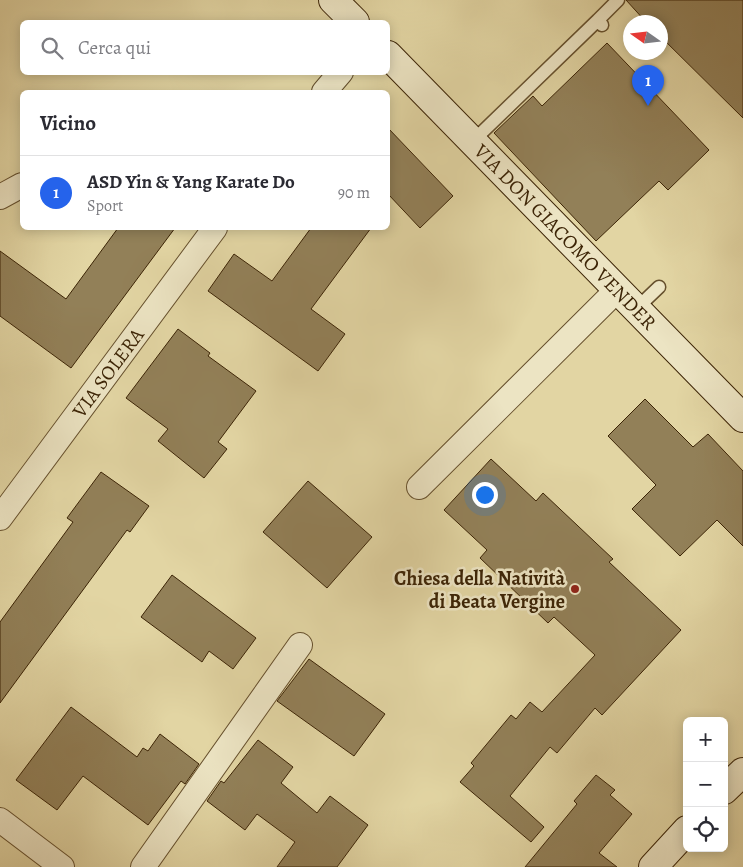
<!DOCTYPE html>
<html lang="it">
<head>
<meta charset="utf-8">
<style>
  body { margin:0; font-family:Alegreya,serif; background:#f7f7f7; color:#2b2b33 }
  .controls { position:absolute; right:15px; bottom:15px; display:grid; overflow:hidden; border-radius:8px; box-shadow:0 2px 12px #0003 }
  .controls button { width:45px; height:45px; display:grid; place-items:center; padding:0; border:0; border-bottom:1px solid #e1e1e2; background:#fff; color:#2b2b33; font:25px sans-serif }
  .compass { position:absolute; left:623px; top:15px; width:45px; height:45px; border-radius:50%; background:#fff; box-shadow:0 2px 12px #0003; rotate:284deg }
  .you { position:absolute; left:484px; top:494px; width:18px; height:18px; margin:-12px; border:4px solid #fff; border-radius:50%; background:#1a73e8; box-shadow:0 0 0 8px #1a73e833 }
  .badge { display:grid; place-items:center; width:32px; height:32px; border-radius:50%; background:#2563eb; color:#fff; font-size:16px; font-weight:700 }
  .pin { position:absolute; translate:-50% -41px; filter:drop-shadow(0 1px 2px #0008) }
  .pin::after { content:''; position:absolute; top:26px; width:18px; height:15px; background:inherit; clip-path:polygon(0 0,100% 0,50% 100%) }
  .list { margin:0; padding:0; list-style:none }
  h2 { display:flex; justify-content:space-between; align-items:center; height:65px; margin:0; padding:0 20px; font-size:21px }
  h2 small { font-size:16px; font-weight:400; color:#7c7c81 }
  .list li { display:grid; grid-template-columns:32px 1fr auto; gap:15px; align-items:center; box-sizing:border-box; height:75px; padding:0 20px; border-top:1px solid #e1e1e2 }
  .list b { display:block; font-size:19px; white-space:nowrap }
  .list p { margin:0; font-size:16px; white-space:nowrap; color:#7c7c81 }
  .list em { font-size:16px; font-style:normal; color:#7c7c81 }
  .icon { flex:none; width:28px; height:28px; fill:none; stroke:currentColor; stroke-width:2; stroke-linecap:round; stroke-linejoin:round }
  .map { position:relative; flex:none; width:743px; height:867px; overflow:hidden }
  .search { position:absolute; background:#fff; box-shadow:0 2px 12px #0003; left:20px; top:20px; width:370px; height:55px; display:flex; align-items:center; gap:12px; box-sizing:border-box; padding:0 18px; border-radius:8px; color:#7c7c81; font-size:19px }
  .panel { position:absolute; background:#fff; box-shadow:0 2px 12px #0003; left:20px; top:90px; width:370px; height:140px; border-radius:8px }
  .map>svg:first-child { display:block }
  .building { fill:#928058; stroke:#3c2406 }
  .lines { fill:none; stroke-linecap:round; stroke-linejoin:round }
  .lane-casing { stroke:#66502d; stroke-width:15 }
  .street-casing { stroke:#66502d; stroke-width:26 }
  .secondary-casing { stroke:#3c2406; stroke-width:30 }
  .lane { stroke:#ece4c3; stroke-width:12 }
  .street { stroke:#ece4c3; stroke-width:24 }
  .secondary { stroke:#ece4c3; stroke-width:28 }
  .poi-dot { fill:#8f2418; stroke:#ece4c3; stroke-width:2 }
  .labels { text-anchor:middle; stroke-width:5; stroke-linejoin:round; paint-order:stroke }
  .street-label { font-size:20px; fill:#3c2406; stroke:#ece4c3 }
  .poi-label { font-size:20px; font-weight:bold; fill:#3c2406; stroke:#ece4c3; text-anchor:end }
</style>
</head>
<body>
<div class="map">
<svg width="743" height="867" viewBox="0 0 743 867">
  <rect width="100%" height="100%" fill="#e2d5a3"/>
  <filter id="stains"><feTurbulence type="fractalNoise" baseFrequency=".004" numOctaves="4"/><feColorMatrix values="0 0 0 0 .2 0 0 0 0 .09 0 0 0 0 .02 0 0 0 .5 -.17"/></filter>
  <radialGradient id="worn" r=".72"><stop offset=".6" stop-color="#630" stop-opacity="0"/><stop offset="1" stop-color="#630" stop-opacity=".3"/></radialGradient>
  <!-- building -->
  <path class="building" d="M626 0H743V118L660 36V22H646Z
    M607 43 709 150 668 190 659 181 596 241 494 133 533 96 542 106Z
    M388 128 453 196 420 228 388 194Z
    M118 228H175L71 368 0 316V251L66 299Z
    M311 228H371L311 309 345 334 318 371 208 291 234 254 272 281Z
    M178 329 210 353 208 356 256 391 218 442 227 449 204 478 158 441 168 429 126 398Z
    M645 399 693 447 708 434 743 471V546L717 520 680 556 632 509 656 485 608 436Z
    M491 459 536 501 543 493 613 559 609 562 681 630 602 715 595 708 557 753 550 747 510 796 544 827 531 842 460 782 474 766 471 763 511 715 516 719 530 702 542 712 595 655 554 617 548 623 480 558 487 550 444 510Z
    M101 472 149 506 130 532 127 530 0 703V622L73 522 67 518Z
    M308 481 372 537 327 588 263 532Z
    M172 575 256 638 233 669 209 651 202 662 141 617Z
    M309 659 385 714 354 756 277 701Z
    M71 707 137 757 143 748 148 751 160 734 199 764 185 784 181 781 148 825 83 776 57 810 16 780Z
    M258 740 293 767 281 783 317 813 330 796 368 825 337 867H277L295 842 257 814 245 830 207 801 221 781 224 783Z
    M596 775 615 790 610 795 632 814 599 853 617 867H525L577 804 574 801Z"/>
  <g class="lines">
    <!-- lane casing -->
    <g class="lane-casing">
      <path id="lane" d="M598 20 618 0
        M473 141 598 20 602 25
        M637 308 659 287"/>
    </g>
    <!-- street casing -->
    <g class="street-casing">
      <g id="street">
        <path d="M324 92 341 72"/>
        <path d="M0 197 22 185"/>
        <path d="M419 487 618 289"/>
        <path id="s1" d="M0 518 215 228"/>
        <path d="M0 820 62 867"/>
        <path d="M143 867 300 645"/>
      </g>
    </g>
    <!-- secondary casing -->
    <g class="secondary-casing">
      <g id="secondary">
        <path d="M333 0 355 22"/>
        <path id="s2" d="M388 55 743 418"/>
        <path d="M724 790 743 772"/>
        <path d="M653 867 687 830"/>
      </g>
    </g>
    <!-- lane -->
    <use href="#lane" class="lane"/>
    <!-- street -->
    <use href="#street" class="street"/>
    <!-- secondary -->
    <use href="#secondary" class="secondary"/>
  </g>
  <!-- markers -->
  <circle class="poi-dot" cx="575" cy="589" r="5"/>
  <g class="labels">
    <!-- street labels -->
    <g class="street-label">
      <text dy="7" stroke="none"><textPath href="#s2" startOffset="254">VIA DON GIACOMO VENDER</textPath></text>
      <text dy="7" stroke="none"><textPath href="#s1" startOffset="181">VIA SOLERA</textPath></text>
    </g>
    <!-- poi labels -->
    <g class="poi-label">
      <text x="565" y="585">Chiesa della Natività<tspan x="565" dy="23">di Beata Vergine</tspan></text>
    </g>
  </g>
  <rect width="100%" height="100%" filter="url(#stains)"/>
  <rect width="100%" height="100%" fill="url(#worn)"/>
</svg>
<div class="controls">
<button>+</button>
<button>−</button>
<button><svg class="icon" aria-label="locate" viewBox="0 0 24 24"><circle cx="12" cy="12" r="6"/><path d="M12 2v4M12 18v4M2 12h4M18 12h4"/></svg></button>
</div>
<svg class="compass" viewBox="-18 -18 36 36"><path d="M0-13l5 13h-10z" fill="#e53935"/><path d="M0 13l5-13h-10z" fill="#7c7c81"/></svg>
<div class="you"></div>
<div class="pin badge" style="left:648px;top:106px">1</div>
<div class="search"><svg class="icon" aria-label="search" viewBox="0 0 24 24"><circle cx="10" cy="10" r="6"/><path d="M15 15l6 6"/></svg>Cerca qui</div>
<section class="panel">
<h2>Vicino<small></small></h2>
<ul class="list">
<li><span class="badge">1</span><div><b>ASD Yin &amp; Yang Karate Do</b><p>Sport</p></div><em>90 m</em></li>
</ul>
</section>
</div>
</body>
</html>
